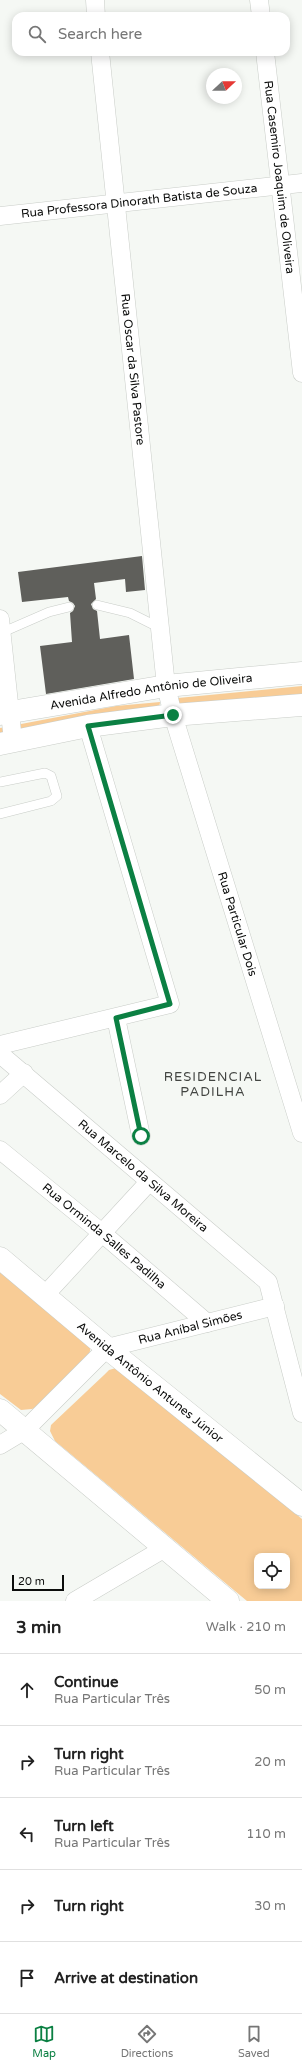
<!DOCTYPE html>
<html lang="en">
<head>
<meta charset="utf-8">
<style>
  body { margin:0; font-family:"Varela Round",sans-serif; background:#f2f2f2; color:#222 }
  .controls { position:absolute; right:12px; bottom:12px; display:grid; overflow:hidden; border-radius:8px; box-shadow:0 2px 10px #0003 }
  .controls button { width:36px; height:36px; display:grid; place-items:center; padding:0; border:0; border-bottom:1px solid #e0e0e0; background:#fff; color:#222; font:20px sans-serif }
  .compass { position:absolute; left:206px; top:68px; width:36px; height:36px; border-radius:50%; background:#fff; box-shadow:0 2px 10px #0003; rotate:68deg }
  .scale { position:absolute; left:12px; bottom:10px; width:52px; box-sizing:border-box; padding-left:4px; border:2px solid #0c0d0c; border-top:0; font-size:11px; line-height:14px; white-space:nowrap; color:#0c0d0c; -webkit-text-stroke:3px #f5f8f4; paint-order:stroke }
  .stop { position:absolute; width:12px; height:12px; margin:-9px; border:3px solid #0b8043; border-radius:50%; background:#fff }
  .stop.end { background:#0b8043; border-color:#fff; box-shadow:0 1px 4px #0008 }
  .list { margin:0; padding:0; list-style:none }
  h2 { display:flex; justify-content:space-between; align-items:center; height:52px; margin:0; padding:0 16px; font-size:17px }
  h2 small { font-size:13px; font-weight:400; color:#767676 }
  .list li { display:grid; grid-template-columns:26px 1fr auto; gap:12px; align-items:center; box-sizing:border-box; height:72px; padding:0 16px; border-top:1px solid #e0e0e0 }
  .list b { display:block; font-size:15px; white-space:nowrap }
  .list p { margin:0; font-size:13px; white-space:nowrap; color:#767676 }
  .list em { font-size:13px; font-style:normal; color:#767676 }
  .icon { flex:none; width:22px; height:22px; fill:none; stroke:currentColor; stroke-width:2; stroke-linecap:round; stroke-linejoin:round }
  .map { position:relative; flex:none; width:302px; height:1601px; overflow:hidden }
  .search { position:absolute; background:#fff; box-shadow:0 2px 10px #0003; left:12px; right:12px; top:12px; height:44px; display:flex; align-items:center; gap:10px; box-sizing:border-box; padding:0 14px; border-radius:12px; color:#767676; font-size:15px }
  .sheet { height:412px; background:#fff }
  nav { display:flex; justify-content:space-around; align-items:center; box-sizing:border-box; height:56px; border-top:1px solid #e0e0e0; background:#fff; font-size:11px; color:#767676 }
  nav a { display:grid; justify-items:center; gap:2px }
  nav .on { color:#0b8043 }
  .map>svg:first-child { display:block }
  .green { fill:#f8cc96; fill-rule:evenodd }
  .building { fill:#5f5f5b }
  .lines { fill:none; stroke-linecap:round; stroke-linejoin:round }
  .lane-casing { stroke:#c9cdc8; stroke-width:10 }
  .street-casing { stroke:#c9cdc8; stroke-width:19 }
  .secondary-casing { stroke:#c9cdc8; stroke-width:23 }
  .primary-casing { stroke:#c9cdc8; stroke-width:23 }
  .lane { stroke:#fff; stroke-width:9 }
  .street { stroke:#fff; stroke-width:18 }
  .secondary { stroke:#fff; stroke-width:22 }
  .primary { stroke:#fff; stroke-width:22 }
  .route { stroke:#0b8043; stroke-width:5 }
  .labels { text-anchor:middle; stroke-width:3; stroke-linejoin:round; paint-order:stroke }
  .street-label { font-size:12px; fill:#0c0d0c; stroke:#f5f8f4 }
  .neighbourhood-label { font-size:13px; letter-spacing:1px; fill:#434542; stroke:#f5f8f4 }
</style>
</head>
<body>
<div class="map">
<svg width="302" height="1601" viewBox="0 0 302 1601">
  <rect width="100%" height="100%" fill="#f5f8f4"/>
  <!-- green -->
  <path class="green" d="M302 686V699L179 708 178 698Z
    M160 702 159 709 0 738V728L116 706Z
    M0 1267 91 1345 89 1356 39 1406 32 1409 21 1410 0 1394Z
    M116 1368 123 1371 302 1519V1601H247L55 1441 50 1431 51 1425 104 1375 109 1370ZM257 1556H287V1586H257Z"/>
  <!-- building -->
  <path class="building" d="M142 556 145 590 126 592 125 579 94 583 96 599 91 604 93 609 97 611 100 639 129 635 134 679 46 694 40 646 72 642 70 613 73 611 75 606 73 603 69 601 68 597 22 602 18 572Z"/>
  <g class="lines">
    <!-- lane casing -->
    <g class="lane-casing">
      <path id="lane" d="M97 605 130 613 160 628
        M1 633 49 612 69 607
        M0 782 45 773 51 776 57 796 51 801 0 814"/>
    </g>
    <!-- street casing -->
    <g class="street-casing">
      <g id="street">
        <path d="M95 0 96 16"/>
        <path d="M259 0 261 16"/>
        <path id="s1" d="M100 52 166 686 173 715 302 1133"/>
        <path id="s2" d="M265 52 302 373"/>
        <path id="s3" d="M0 216 302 183"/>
        <path d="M0 619 13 741"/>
        <path d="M116 1018 141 1136"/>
        <path d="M0 1045 170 1004 88 726"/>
        <path id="s4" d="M0 1054 268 1282 302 1413"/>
        <path d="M0 1095 24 1073"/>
        <path id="s5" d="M0 1150 102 1233 207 1323"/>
        <path d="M45 1295 149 1182"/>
        <path id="s6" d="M0 1445 25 1430 107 1348 275 1306"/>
        <path d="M75 1601 165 1548"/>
      </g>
    </g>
    <!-- secondary casing -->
    <g class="secondary-casing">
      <g id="secondary">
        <path id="s7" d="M0 714 166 686 302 673"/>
        <path d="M0 744 88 726 173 715 302 705"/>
      </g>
    </g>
    <!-- primary casing -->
    <g class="primary-casing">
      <g id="primary">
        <path id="s8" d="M0 1258 107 1348 302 1505"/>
        <path d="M0 1410 228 1601"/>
      </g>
    </g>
    <!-- lane -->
    <use href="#lane" class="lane"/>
    <!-- street -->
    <use href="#street" class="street"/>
    <!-- secondary -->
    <use href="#secondary" class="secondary"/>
    <!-- primary -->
    <use href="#primary" class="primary"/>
  </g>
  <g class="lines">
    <!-- route -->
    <path class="route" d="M141 1136 116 1018 170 1004 88 726 173 715"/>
  </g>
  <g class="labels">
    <!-- street labels -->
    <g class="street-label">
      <text dy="4" stroke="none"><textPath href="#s2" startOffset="126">Rua Casemiro Joaquim de Oliveira</textPath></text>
      <text dy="4" stroke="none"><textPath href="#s3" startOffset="140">Rua Professora Dinorath Batista de Souza</textPath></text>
      <text dy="4" stroke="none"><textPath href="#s1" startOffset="319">Rua Oscar da Silva Pastore</textPath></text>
      <text dy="4" stroke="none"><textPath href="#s7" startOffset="153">Avenida Alfredo Antônio de Oliveira</textPath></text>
      <text dy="4" stroke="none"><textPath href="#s1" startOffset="886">Rua Particular Dois</textPath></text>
      <text dy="4" stroke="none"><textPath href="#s4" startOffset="188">Rua Marcelo da Silva Moreira</textPath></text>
      <text dy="4" stroke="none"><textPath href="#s5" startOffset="135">Rua Orminda Salles Padilha</textPath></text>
      <text dy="4" stroke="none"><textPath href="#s6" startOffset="231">Rua Aníbal Simões</textPath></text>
      <text dy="4" stroke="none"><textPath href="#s8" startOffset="195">Avenida Antônio Antunes Júnior</textPath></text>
    </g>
    <!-- neighbourhood labels -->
    <g class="neighbourhood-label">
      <text x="213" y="1081">RESIDENCIAL<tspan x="213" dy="15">PADILHA</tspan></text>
    </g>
  </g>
</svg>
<div class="controls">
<button><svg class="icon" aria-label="locate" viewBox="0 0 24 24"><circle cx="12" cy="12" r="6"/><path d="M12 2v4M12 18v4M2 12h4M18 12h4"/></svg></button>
</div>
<svg class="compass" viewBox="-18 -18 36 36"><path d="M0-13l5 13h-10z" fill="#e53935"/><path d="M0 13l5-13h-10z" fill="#767676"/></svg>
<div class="scale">20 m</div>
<div class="stop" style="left:141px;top:1136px"></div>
<div class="stop end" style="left:173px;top:715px"></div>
<div class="search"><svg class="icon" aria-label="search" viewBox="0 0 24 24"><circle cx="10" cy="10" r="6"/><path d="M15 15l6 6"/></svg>Search here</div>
</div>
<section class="sheet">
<h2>3 min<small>Walk · 210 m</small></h2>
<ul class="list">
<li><svg class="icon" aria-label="ahead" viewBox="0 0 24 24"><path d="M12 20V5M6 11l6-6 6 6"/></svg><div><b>Continue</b><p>Rua Particular Três</p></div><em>50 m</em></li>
<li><svg class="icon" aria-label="right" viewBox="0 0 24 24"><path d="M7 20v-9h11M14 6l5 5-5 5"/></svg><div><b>Turn right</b><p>Rua Particular Três</p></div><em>20 m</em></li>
<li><svg class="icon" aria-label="left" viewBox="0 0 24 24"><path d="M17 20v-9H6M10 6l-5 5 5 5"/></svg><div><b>Turn left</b><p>Rua Particular Três</p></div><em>110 m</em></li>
<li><svg class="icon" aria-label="right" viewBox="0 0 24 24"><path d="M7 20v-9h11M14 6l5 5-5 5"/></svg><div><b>Turn right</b></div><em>30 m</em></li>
<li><svg class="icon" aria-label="arrive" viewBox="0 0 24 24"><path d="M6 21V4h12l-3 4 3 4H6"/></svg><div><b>Arrive at destination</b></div></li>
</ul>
</section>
<nav>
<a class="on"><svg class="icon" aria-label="map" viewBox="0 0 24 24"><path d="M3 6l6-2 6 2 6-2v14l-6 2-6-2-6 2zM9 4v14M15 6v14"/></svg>Map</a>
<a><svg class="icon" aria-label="directions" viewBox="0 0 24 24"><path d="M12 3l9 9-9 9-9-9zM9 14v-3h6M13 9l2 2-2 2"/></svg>Directions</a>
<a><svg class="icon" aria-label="saved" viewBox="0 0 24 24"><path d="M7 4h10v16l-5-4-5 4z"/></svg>Saved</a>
</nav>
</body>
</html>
